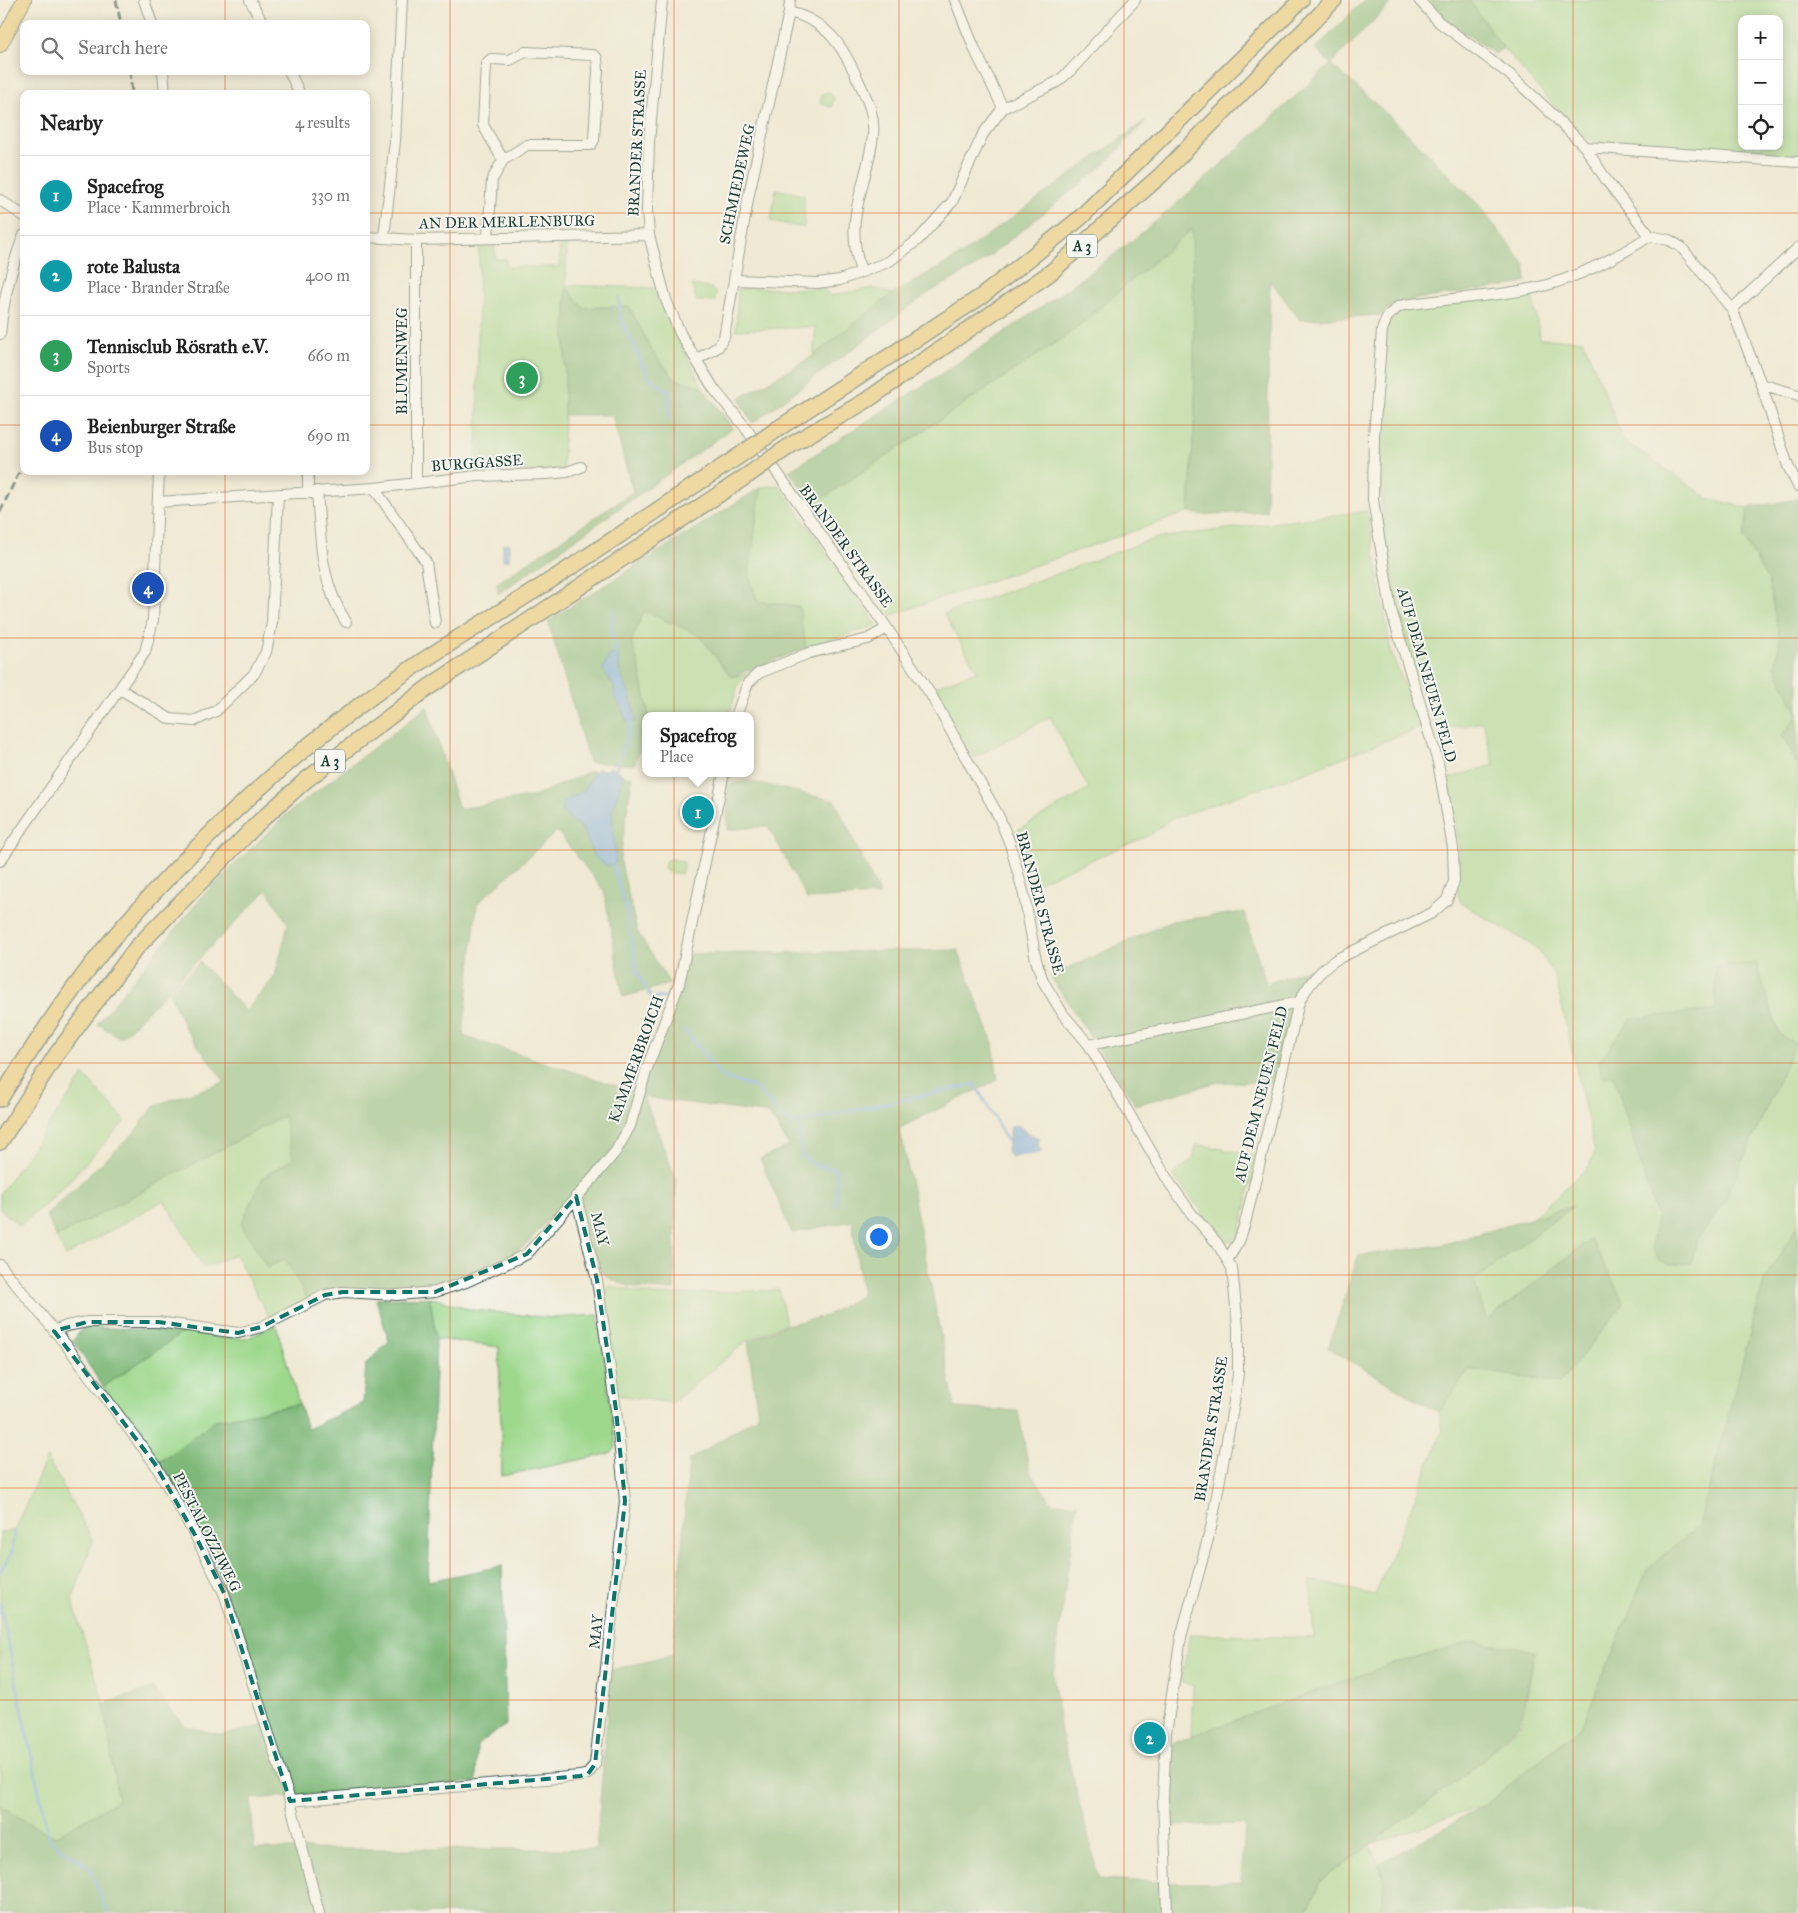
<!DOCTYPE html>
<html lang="en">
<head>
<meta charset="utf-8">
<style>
  body { margin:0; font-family:"IM FELL Great Primer",serif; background:#f2f2f2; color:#222 }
  .controls { position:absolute; right:15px; top:15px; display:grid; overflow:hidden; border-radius:10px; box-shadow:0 2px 12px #0003 }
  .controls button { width:45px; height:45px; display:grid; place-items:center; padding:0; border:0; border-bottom:1px solid #e0e0e0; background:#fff; color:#222; font:25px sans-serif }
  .you { position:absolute; left:878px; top:1236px; width:18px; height:18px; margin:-12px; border:4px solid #fff; border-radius:50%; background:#1a73e8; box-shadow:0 0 0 8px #1a73e833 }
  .badge { display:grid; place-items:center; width:32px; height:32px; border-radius:50%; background:#d1495b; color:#fff; font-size:16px; font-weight:700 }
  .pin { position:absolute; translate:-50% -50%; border:2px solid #fff; box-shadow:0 1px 5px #0006 }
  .popup { position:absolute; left:642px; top:712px; width:112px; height:65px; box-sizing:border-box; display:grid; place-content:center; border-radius:10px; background:#fff; filter:drop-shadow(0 1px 4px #0005); font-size:16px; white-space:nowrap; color:#767676 }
  .popup b { font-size:19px; color:#222 }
  .popup::after { content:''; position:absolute; left:50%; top:100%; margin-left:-10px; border:10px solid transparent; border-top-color:#fff }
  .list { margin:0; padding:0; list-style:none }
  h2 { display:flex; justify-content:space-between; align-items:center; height:65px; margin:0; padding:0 20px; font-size:21px }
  h2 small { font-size:16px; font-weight:400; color:#767676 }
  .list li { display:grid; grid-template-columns:32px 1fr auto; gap:15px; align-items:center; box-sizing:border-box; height:80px; padding:0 20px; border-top:1px solid #e0e0e0 }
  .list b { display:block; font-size:19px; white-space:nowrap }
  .list p { margin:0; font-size:16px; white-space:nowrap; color:#767676 }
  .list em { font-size:16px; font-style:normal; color:#767676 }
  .icon { flex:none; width:28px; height:28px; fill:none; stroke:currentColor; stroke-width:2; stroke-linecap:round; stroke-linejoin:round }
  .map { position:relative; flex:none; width:1798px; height:1913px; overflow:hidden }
  .search { position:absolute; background:#fff; box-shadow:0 2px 12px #0003; left:20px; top:20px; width:350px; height:55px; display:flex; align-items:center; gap:12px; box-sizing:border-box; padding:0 18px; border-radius:10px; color:#767676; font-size:19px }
  .panel { position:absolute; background:#fff; box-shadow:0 2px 12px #0003; left:20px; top:90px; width:350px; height:385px; border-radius:10px }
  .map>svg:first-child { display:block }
  .green { fill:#9dd88c; stroke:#5e8a60; fill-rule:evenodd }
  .forest { fill:#7eb878; stroke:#4e7a56 }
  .water { fill:#72a8e0; stroke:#48728a }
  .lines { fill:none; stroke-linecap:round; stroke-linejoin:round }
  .stream { stroke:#72a8e0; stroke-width:3 }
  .minor-casing { stroke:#3e574c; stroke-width:12 }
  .major-casing { stroke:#3e574c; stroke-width:16 }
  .highway-casing { stroke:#3e574c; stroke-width:18 }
  .minor { stroke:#fff; stroke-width:10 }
  .major { stroke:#edc569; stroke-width:14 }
  .highway { stroke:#edc569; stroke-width:15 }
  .rail { stroke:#1f3d34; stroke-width:3; stroke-dasharray:8 4; stroke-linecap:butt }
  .highway-bridge-casing { stroke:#3e574c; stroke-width:18; stroke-linecap:butt }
  .highway-bridge { stroke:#edc569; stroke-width:15 }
  .marked { fill:none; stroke:#0f766e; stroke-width:4; stroke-dasharray:10 6; stroke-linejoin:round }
  .grid { fill:none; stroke:#de580e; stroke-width:1; stroke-opacity:0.55 }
  .labels { text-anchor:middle; stroke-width:4; stroke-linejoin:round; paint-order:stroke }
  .shield { fill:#f6f6f2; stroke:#60746d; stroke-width:1 }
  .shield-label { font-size:14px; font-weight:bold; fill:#1f3d34 }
  .street-label { font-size:15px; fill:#1f3d34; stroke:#f6f6f2 }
</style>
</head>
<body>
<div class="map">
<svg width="1798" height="1913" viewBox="0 0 1798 1913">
  <rect width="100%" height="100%" fill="#f6f6f2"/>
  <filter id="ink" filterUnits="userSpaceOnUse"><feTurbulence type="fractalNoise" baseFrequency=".02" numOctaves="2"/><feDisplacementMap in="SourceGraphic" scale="10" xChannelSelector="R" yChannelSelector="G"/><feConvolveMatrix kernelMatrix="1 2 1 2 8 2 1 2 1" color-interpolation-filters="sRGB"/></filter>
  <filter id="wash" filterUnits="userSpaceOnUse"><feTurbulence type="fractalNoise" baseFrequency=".0096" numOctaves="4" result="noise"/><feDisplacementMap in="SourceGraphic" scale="20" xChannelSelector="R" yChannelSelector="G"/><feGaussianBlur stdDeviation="1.12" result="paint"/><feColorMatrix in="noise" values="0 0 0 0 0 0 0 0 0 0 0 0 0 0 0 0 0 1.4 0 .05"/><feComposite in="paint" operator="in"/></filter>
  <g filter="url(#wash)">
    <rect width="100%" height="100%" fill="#f0e9d4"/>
    <!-- green -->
    <path class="green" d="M1469 0H1798V156L1609 145 1589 139 1574 128 1503 48ZM1742 19H1779V146H1742Z
      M829 92 834 98 832 107 820 104 822 94Z
      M776 189 804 195V228L771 221Z
      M1193 228 1195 411 1189 512 892 615 814 504 1070 333Z
      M560 243H567L566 285 653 288 702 387 675 379 652 351 629 306 583 308 566 286 563 470 477 472 479 244H495V259H506V267H559Z
      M692 285 712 288V291L716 292 715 301H697Z
      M751 288 824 289 830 296 872 288 892 294 813 356 816 327 736 330 738 290Z
      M1532 293 1540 339 1583 340 1624 441 1708 498 1748 508 1744 538 1768 581 1780 639 1775 666 1798 715 1782 736 1798 765V1225L1764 1281 1699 1525 1647 1570 1582 1726 1485 1805 1371 1844 1385 1882 1380 1913H1304L1322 1880 1471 1770 1522 1724 1535 1651 1472 1641 1389 1665 1191 1736 1193 1686 1181 1682 1190 1634 1314 1638 1310 1580 1375 1595 1443 1430 1439 1413 1469 1369 1560 1383 1624 1303 1591 1239 1486 1321 1474 1280 1571 1208 1530 1220 1589 1166 1595 1151 1555 976 1537 948 1461 903C1454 888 1459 866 1459 849 1457 826 1451 802 1447 779L1494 765 1483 722 1437 731 1408 651 1394 588 1384 522 1379 475 1382 358 1385 335 1389 323 1401 311 1420 305ZM1756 963 1779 1033 1724 1203 1697 1240 1652 1247 1657 1217 1614 1076 1630 1019 1716 1010Z
      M779 485 877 625 806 648 798 606 757 601 749 574 761 487Z
      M1367 511 1391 652 1421 727 1303 773 1169 820 1150 835 1034 884 1014 832 1089 789 1050 717 974 758 934 687 977 671 944 614 1156 538Z
      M644 611 699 635 731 677 747 674 738 685 729 716H649L639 666 631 642Z
      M672 859 684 862 681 874 667 872 664 867 666 860Z
      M84 1075 125 1121 53 1198 19 1226 0 1209V1194Z
      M284 1116 293 1159 263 1177 285 1258 307 1299 269 1317 235 1254 204 1268 164 1200 66 1256 56 1237Z
      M1197 1144 1257 1156 1239 1236 1227 1243 1173 1175 1193 1159Z
      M609 1286 655 1295 779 1290 786 1323 748 1340 672 1403 617 1395 608 1339 604 1289Z
      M430 1297 472 1310 552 1318 598 1315 616 1447 612 1453 502 1476 499 1347 436 1339Z
      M276 1325 299 1404 157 1462 103 1387 185 1331 220 1338H248Z
      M47 1457 93 1541 72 1600 104 1704 118 1801 56 1836 44 1832 0 1806V1532L14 1531Z"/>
    <!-- forest -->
    <path class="forest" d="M1364 0H1394L1331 64 1396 122 1477 203 1525 265 1526 283 1406 301 1393 306 1381 315 1300 320 1270 280 1266 511 1200 515 1189 512 1195 411 1192 229 1070 333 814 504 789 471C896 402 1005 336 1107 260 1186 201 1257 130 1331 64L1315 49Z
      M1431 0H1469L1503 48 1495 54 1436 13Z
      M1146 120 1104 165 977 266 928 293 753 423 743 408 740 398 813 356 892 294 959 256Z
      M566 286 583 308 629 306 652 351 675 379 702 387 733 428 498 594 497 583 633 492 612 415H564Z
      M761 487 749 574 757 601 799 606 806 648 731 677 699 635 644 611 631 642 639 666 649 716H646L645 735 634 765 589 762 548 621Z
      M1797 499 1798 565 1794 568 1798 574V715L1775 666 1780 639 1768 581 1744 538 1748 508Z
      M427 707 459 809 535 796 591 771 632 777 620 859 637 931 670 984 623 997 604 891 557 831 477 904 463 1036 636 1092 689 954 958 950 993 1043 998 1080 900 1128 955 1408 1018 1411 1030 1472 1052 1503 1077 1504 1053 1674 1061 1732 1099 1879 1185 1883 1241 1882 1245 1824 1169 1826 1172 1744 1191 1736 1389 1665 1472 1641 1535 1651 1520 1723 1469 1772 1322 1880 1304 1913H0V1806L44 1832 56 1836 118 1800 104 1704 152 1688 185 1726 222 1735 269 1724 210 1548 158 1464 215 1420 299 1404 307 1429 363 1403 366 1364 389 1341 376 1299 430 1297 436 1339 428 1581 502 1566 506 1725 477 1745 476 1782 251 1799 254 1849H596L611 1670 673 1655 689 1460 758 1416 748 1342 785 1325 826 1316 862 1295 852 1221 792 1233 760 1159 789 1146 769 1114 644 1097 676 1179 674 1290C650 1290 620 1289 601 1272L570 1195 524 1247 451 1282 428 1289 397 1291 343 1288 307 1299 285 1259 267 1268 241 1224 263 1177 293 1159 284 1116 56 1237 46 1215 134 1133 155 1105 225 1082 186 1030 169 992 200 962 246 1011 275 976 288 924 267 890 121 1038 97 1024 206 892 287 814Z
      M1798 715V765L1782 736Z
      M746 780 835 801 880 895 807 899 768 826 727 830 728 786Z
      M1244 912 1266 984 1310 968 1276 1083 1218 1082 1136 1105 1050 976 1172 921Z
      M1756 963 1778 1033 1795 1044 1724 1203 1697 1240 1691 1263 1671 1265 1659 1260 1652 1247 1657 1217 1614 1076 1601 1077 1599 1061 1631 1019 1716 1010 1715 966Z
      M1573 1206 1474 1280 1487 1321 1591 1239 1624 1303 1560 1383 1469 1369 1439 1413 1328 1348 1358 1256 1441 1245Z
      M1798 1225V1913H1380L1385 1882 1379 1864 1485 1805 1582 1726 1647 1570 1699 1525 1764 1281Z
      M83 1327 185 1331 103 1387 73 1341Z"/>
    <!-- water -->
    <path class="water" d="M509 543V560H503V544Z
      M618 652C618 671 620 674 628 690 630 693 635 717 636 721L627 723 622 708 615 699 614 687 603 669 609 656Z
      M611 767 624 775 612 810 616 863 607 866 594 856 582 828 562 812 563 802 583 791 597 768 605 771Z
      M1018 1125 1028 1134 1039 1138 1038 1147 1042 1150 1040 1153 1011 1157 1007 1152 1011 1127Z"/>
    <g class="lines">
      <!-- stream -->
      <path class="stream" d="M619 298 620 318 650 379 669 391V420
        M614 610 611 628 616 656
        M615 773 631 725 629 720
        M612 861 627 911 636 970 651 997 665 998
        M684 1029 722 1077 754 1087 791 1124 975 1084 1008 1142
        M798 1122 802 1156 814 1164 837 1170 836 1205
        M0 1572 12 1552 14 1531
        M0 1603 49 1839 90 1868 108 1913"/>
    </g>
  </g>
  <g filter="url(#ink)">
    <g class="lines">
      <!-- minor casing -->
      <g class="minor-casing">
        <path id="minor" d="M144 0 152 24
          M250 0 263 24
          M662 0 649 142 647 210 649 235 666 300 681 335 714 389 745 427 887 628 931 695 999 817 1010 844 1024 895 1036 960 1043 981 1063 1014 1089 1045 1169 1182 1191 1213 1217 1243 1232 1268 1238 1327V1374L1234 1402 1211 1528 1181 1637 1166 1733 1163 1798 1167 1913
          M955 0 975 50 1003 108
          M1419 0 1439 22 1509 74 1548 110 1585 147 1607 181 1650 236 1669 240 1681 247 1732 309 1761 384 1788 466 1798 486
          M789 12C830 22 844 49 860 84 868 101 875 116 873 135 867 189 843 214 861 272
          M163 71 165 94
          M289 71 300 94
          M1585 147 1798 162
          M0 200 24 216
          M366 237 416 240 649 235
          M384 237 395 141 402 0
          M488 237 492 180 503 160 483 125 486 64 491 59 510 60 525 52 593 55 597 58 598 70 594 140 591 145H527L503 160
          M734 280 817 283 840 280 888 262 918 240 952 202 983 134 1003 108 1057 82 1070 71 1135 0
          M1732 309 1798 248
          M0 334C3 300 11 268 24 235
          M696 360 718 347 724 337 749 194 789 12 790 0
          M1761 384 1798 395
          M308 471V492
          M416 482V240
          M374 488 426 562 435 623
          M317 491C321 540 319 579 346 622
          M158 502 374 488 477 476 546 474 567 472 581 467
          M120 689 170 719 194 721 216 711 254 674 266 652 272 623 278 495
          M736 716 748 683 759 673 809 653 868 639 887 628
          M0 861 145 652 153 620 159 471
          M1089 1045 1299 1002
          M1228 1259 1239 1241 1245 1223 1299 1002C1308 985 1320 970 1337 959L1432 913 1447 900 1454 881 1453 848 1438 762 1391 610 1373 500 1374 435 1382 330 1387 317 1399 306C1447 297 1499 298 1547 285 1583 275 1619 256 1650 236
          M0 1265 67 1346 155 1464 195 1535 224 1593 290 1801 319 1913
          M54 1331 66 1326 87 1322H158L238 1333 261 1327 325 1295 343 1292 397 1295 435 1292 466 1282 527 1254 601 1169 616 1151 630 1126 647 1068 679 984 724 773
          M290 1801 580 1776 588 1774 595 1764 625 1501 616 1410 597 1280 576 1196"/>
      </g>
      <!-- major casing -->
      <g class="major-casing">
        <path id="major" d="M0 45 24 0"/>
      </g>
      <!-- highway casing -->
      <g class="highway-casing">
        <path id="highway" d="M779 428 982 296 1079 219 1301 0
          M791 445 867 400 1050 273 1161 175 1334 0
          M0 1099C37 1040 75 982 121 929 206 832 304 741 412 668 461 635 513 605 562 573 621 535 678 496 736 458
          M0 1142 56 1055 137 947 260 821 306 780 429 687 748 475"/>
      </g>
      <!-- minor -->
      <use href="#minor" class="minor"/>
      <!-- major -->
      <use href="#major" class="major"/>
      <!-- highway -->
      <use href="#highway" class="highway"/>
      <!-- rail -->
      <path class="rail" d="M116 0 121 24
        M130 71 132 94
        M0 512 24 462"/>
      <!-- highway-bridge casing -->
      <g class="highway-bridge-casing">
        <path id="highway-bridge" d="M736 458 779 428
          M748 475 791 445"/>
      </g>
      <!-- highway-bridge -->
      <use href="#highway-bridge" class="highway-bridge"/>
    </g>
  </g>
  <!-- marked area -->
  <path d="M0 0H1798V1913H0ZM576 1196 597 1280 616 1410 625 1501 595 1764 588 1774 580 1776 290 1801 224 1593 195 1535 155 1464 54 1331 87 1322H158L238 1333 261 1327 325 1295 343 1292H435L527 1254Z" fill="#f0e9d4" fill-opacity=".55" fill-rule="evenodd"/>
  <path class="marked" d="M576 1196 597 1280 616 1410 625 1501 595 1764 588 1774 580 1776 290 1801 224 1593 195 1535 155 1464 54 1331 87 1322H158L238 1333 261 1327 325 1295 343 1292H435L527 1254Z"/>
  <!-- grid -->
  <path class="grid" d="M225 0V24M450 0V1913M674 0V1913M899 0V1913M1124 0V1913M1349 0V1913M1573 0V1913M225 71V94M0 213H24M366 213H1798M0 425H24M366 425H1798M225 471V1913M0 638H1798M0 850H1798M0 1063H1798M0 1275H1798M0 1488H1798M0 1700H1798"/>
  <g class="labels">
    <!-- shield labels -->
    <g class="shield">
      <rect x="1067" y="234.5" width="30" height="23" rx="4"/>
      <rect x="315" y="749.5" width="30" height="23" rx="4"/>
    </g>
    <g class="shield-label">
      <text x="1082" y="251">A 3</text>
      <text x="330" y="766">A 3</text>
    </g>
    <!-- street labels -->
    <g class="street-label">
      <text transform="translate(637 143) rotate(-87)" y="5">BRANDER STRASSE</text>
      <text transform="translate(737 184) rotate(-78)" y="5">SCHMIEDEWEG</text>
      <text transform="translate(507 222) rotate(-1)" y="5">AN DER MERLENBURG</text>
      <text transform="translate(402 361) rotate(-90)" y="5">BLUMENWEG</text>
      <text transform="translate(477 463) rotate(-4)" y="5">BURGGASSE</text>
      <text transform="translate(846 546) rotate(54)" y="5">BRANDER STRASSE</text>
      <text transform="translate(1427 675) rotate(74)" y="5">AUF DEM NEUEN FELD</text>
      <text transform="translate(1040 903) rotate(75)" y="5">BRANDER STRASSE</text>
      <text transform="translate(636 1059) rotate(-70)" y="5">KAMMERBROICH</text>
      <text transform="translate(1261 1094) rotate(-76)" y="5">AUF DEM NEUEN FELD</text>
      <text transform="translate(600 1229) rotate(76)" y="5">MAY</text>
      <text transform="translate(1211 1429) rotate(-81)" y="5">BRANDER STRASSE</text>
      <text transform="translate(207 1532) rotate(63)" y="5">PESTALOZZIWEG</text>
      <text transform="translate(596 1632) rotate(-84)" y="5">MAY</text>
    </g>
  </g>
</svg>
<div class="controls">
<button>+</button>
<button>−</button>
<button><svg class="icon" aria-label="locate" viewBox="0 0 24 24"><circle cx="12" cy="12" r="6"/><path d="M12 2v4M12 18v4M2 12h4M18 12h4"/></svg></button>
</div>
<div class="you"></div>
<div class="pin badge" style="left:698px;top:812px;background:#0f9aa8">1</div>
<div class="popup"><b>Spacefrog</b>Place</div>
<div class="pin badge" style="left:1150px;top:1738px;background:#0f9aa8">2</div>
<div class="pin badge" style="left:522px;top:378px;background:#2e9e5b">3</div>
<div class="pin badge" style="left:148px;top:588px;background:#1a4fb4">4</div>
<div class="search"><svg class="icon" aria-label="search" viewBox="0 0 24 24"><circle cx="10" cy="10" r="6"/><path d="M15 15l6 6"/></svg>Search here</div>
<section class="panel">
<h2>Nearby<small>4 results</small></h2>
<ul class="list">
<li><span class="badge" style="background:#0f9aa8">1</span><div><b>Spacefrog</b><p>Place · Kammerbroich</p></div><em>330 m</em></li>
<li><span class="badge" style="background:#0f9aa8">2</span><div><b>rote Balusta</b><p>Place · Brander Straße</p></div><em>400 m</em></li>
<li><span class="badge" style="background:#2e9e5b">3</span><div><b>Tennisclub Rösrath e.V.</b><p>Sports</p></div><em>660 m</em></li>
<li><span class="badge" style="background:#1a4fb4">4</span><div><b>Beienburger Straße</b><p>Bus stop</p></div><em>690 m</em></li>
</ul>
</section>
</div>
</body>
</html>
